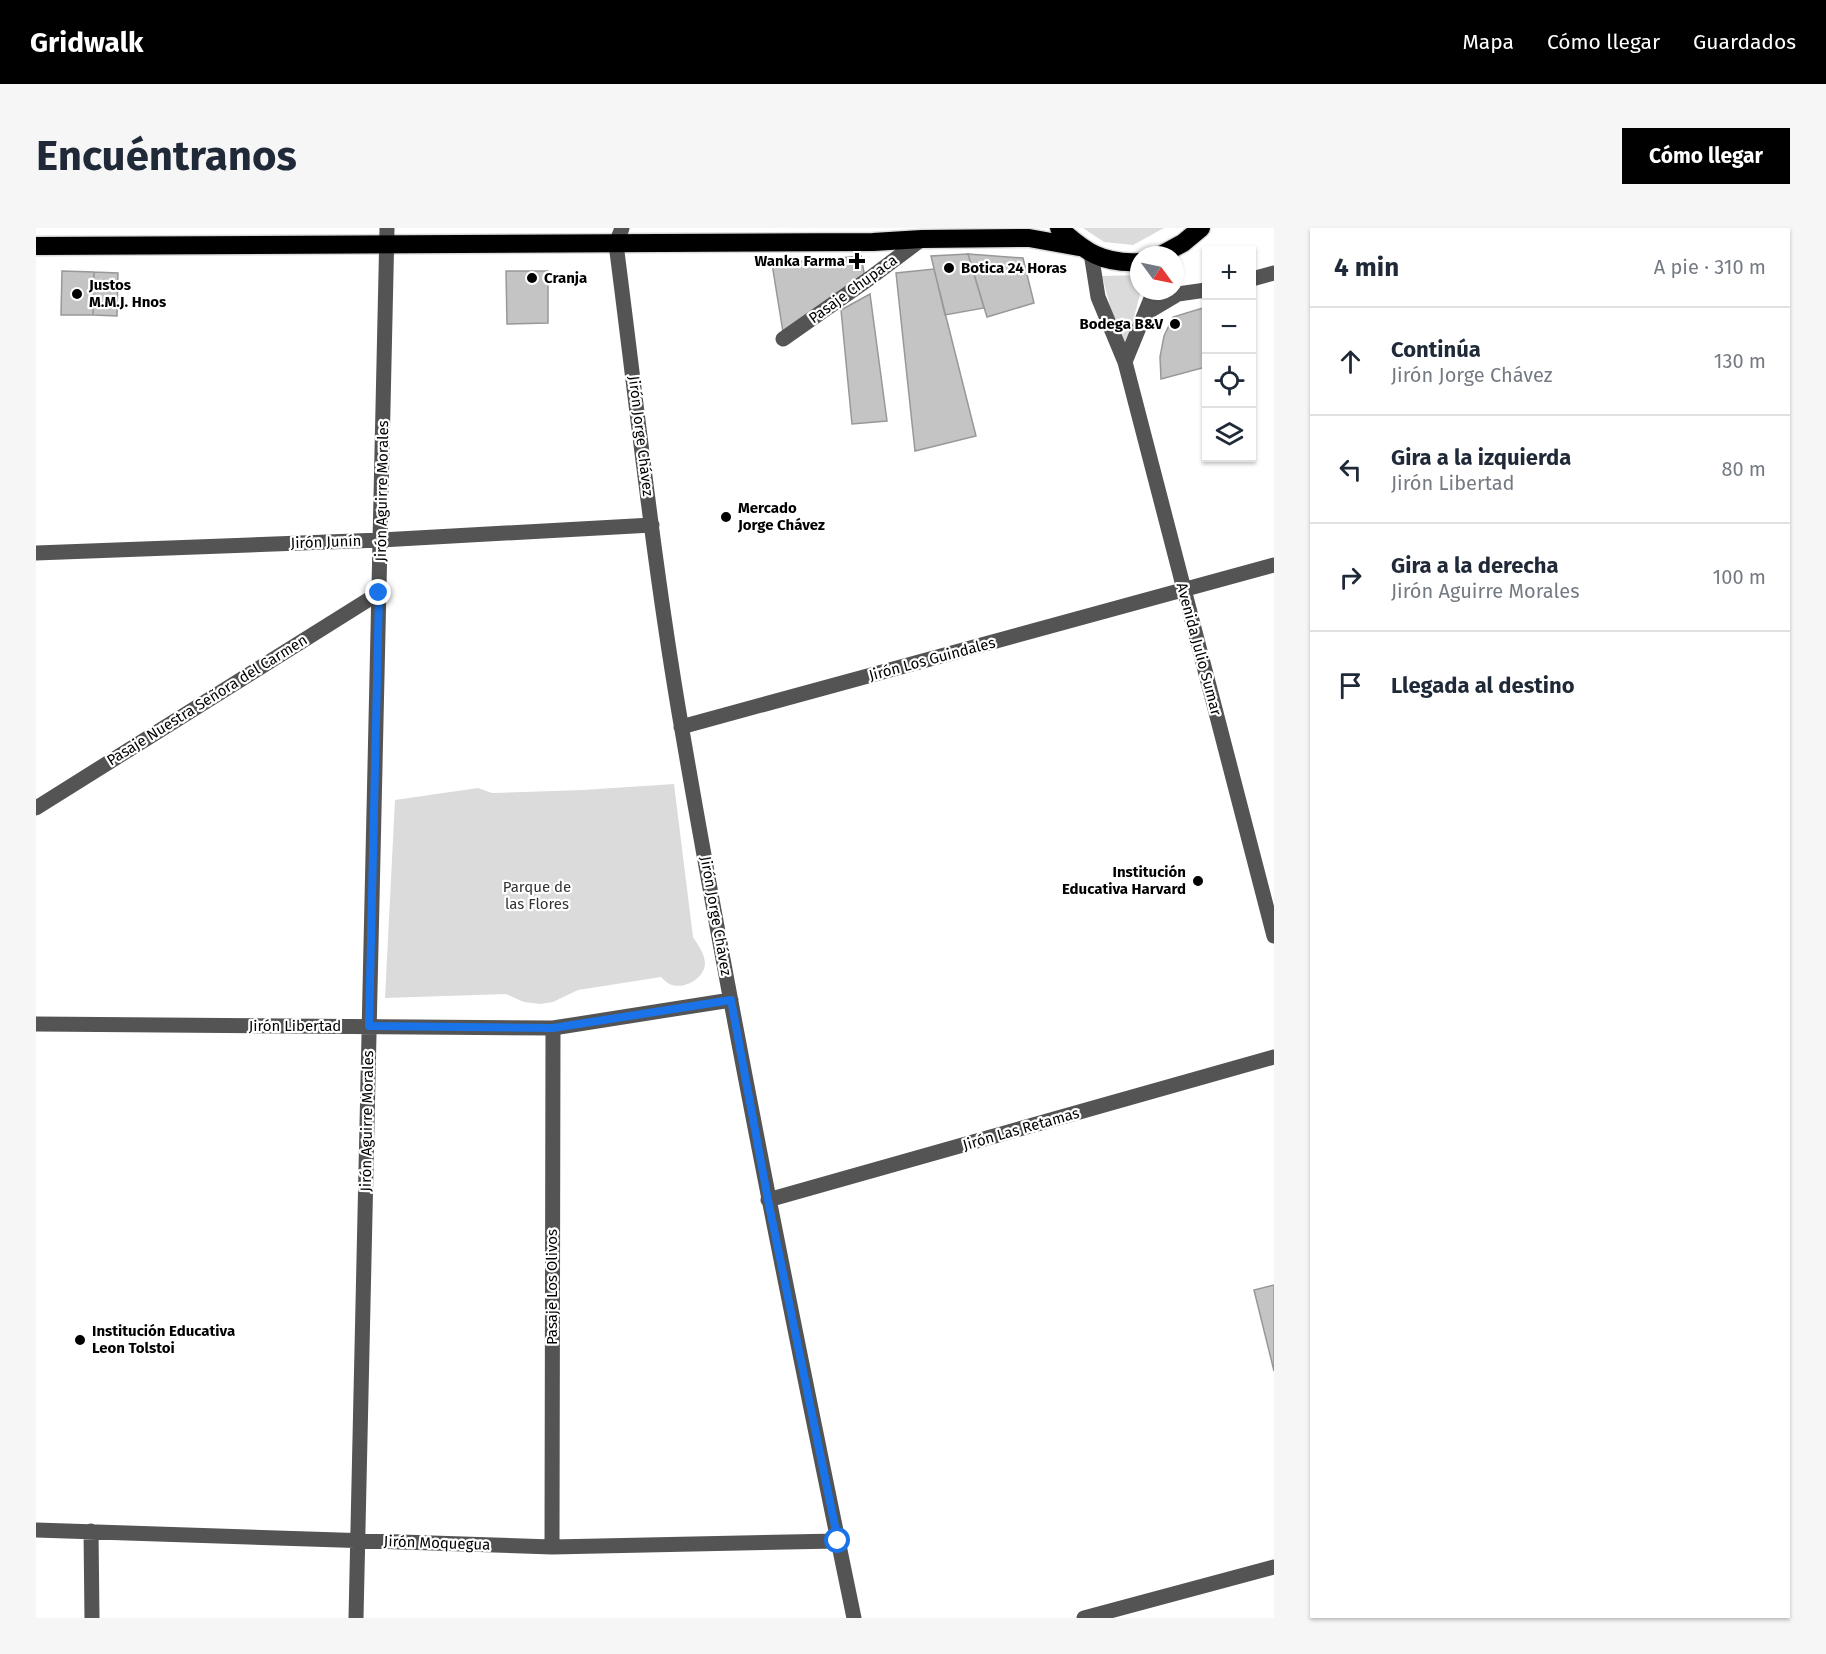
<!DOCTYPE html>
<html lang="es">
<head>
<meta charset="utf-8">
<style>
  body { margin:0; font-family:"Fira Sans",sans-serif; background:#f6f6f7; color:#1f2937 }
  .controls { position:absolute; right:18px; top:18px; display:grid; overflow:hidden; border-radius:0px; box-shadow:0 2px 4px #0004 }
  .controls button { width:54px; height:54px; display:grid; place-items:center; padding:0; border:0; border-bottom:2px solid #e0e1e3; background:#fff; color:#1f2937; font:30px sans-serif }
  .compass { position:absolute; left:1094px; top:18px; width:54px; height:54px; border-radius:50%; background:#fff; box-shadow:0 2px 4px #0004; rotate:123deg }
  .stop { position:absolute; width:18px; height:18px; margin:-14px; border:4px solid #1a73e8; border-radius:50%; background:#fff }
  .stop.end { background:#1a73e8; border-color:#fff; box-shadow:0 2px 6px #0008 }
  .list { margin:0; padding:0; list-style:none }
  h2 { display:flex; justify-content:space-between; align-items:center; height:78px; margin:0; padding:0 24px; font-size:26px }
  h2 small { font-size:20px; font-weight:400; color:#747a83 }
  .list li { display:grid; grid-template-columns:39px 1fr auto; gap:18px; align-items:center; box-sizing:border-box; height:108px; padding:0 24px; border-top:2px solid #e0e1e3 }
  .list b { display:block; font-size:22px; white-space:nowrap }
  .list p { margin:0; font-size:20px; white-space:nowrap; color:#747a83 }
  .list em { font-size:20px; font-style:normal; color:#747a83 }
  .icon { flex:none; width:33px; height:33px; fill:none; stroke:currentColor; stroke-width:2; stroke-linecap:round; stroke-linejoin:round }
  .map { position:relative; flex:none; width:1238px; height:1390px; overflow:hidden; border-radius:0px }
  header { display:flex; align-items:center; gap:36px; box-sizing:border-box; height:84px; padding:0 30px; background:#000; color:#fff }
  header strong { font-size:28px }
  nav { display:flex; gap:33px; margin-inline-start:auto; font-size:21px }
  .intro { display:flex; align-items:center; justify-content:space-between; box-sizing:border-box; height:144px; padding:0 36px }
  h1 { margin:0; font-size:42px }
  .button { padding:15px 27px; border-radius:0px; background:#000; color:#fff; font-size:21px; font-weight:700 }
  main { display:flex; gap:36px; padding:0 36px }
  aside { flex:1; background:#fff; border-radius:0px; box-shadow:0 2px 4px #0004 }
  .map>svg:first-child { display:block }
  .green { fill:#dbdbdb }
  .building { fill:#c4c4c4; stroke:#989898; stroke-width:1.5 }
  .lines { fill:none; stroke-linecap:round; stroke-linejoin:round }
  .highway-casing { stroke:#dbdbdb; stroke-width:21 }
  .minor { stroke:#545454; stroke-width:15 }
  .highway { stroke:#000; stroke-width:18 }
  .route { stroke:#1a73e8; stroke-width:8 }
  .poi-dot { fill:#000; stroke:#fff; stroke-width:2 }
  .labels { text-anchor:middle; stroke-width:4.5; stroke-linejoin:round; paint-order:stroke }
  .poi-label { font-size:15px; font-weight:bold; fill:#000; stroke:#fff; text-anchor:start }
  .street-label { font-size:15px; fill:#000; stroke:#fff }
  .park-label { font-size:15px; fill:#323232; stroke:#fff }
</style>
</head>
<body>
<header>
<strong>Gridwalk</strong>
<nav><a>Mapa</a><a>Cómo llegar</a><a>Guardados</a></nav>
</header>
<div class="intro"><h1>Encuéntranos</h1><a class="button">Cómo llegar</a></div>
<main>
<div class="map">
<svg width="1238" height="1390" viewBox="0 0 1238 1390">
  <rect width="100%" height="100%" fill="#fff"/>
  <!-- green -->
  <path class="green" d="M1047 0H1128L1097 17 1068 14Z
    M1103 47V63H1105L1090 119 1076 85 1066 48Z
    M638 556 657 709C662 717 669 726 669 736 668 750 650 761 636 757 632 756 628 752 625 749L542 762 517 774 504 776 488 774 470 766 349 770 359 572 442 560 456 565 547 562Z"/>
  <!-- building -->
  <path class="building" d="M932 26 948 80 909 87 895 28Z
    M932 26 987 30 998 75 951 89Z
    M825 28 829 50 747 104 736 36Z
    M898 41 940 208 879 223 860 45Z
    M26 43 58 44 57 87H25Z
    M470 43H512V95L471 96Z
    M58 44 82 45 81 88 57 87Z
    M834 66 851 193 816 196 805 82Z
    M1170 79V139L1125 151 1124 129 1128 108 1137 89Z
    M1238 1057V1143L1218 1062Z"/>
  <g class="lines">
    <!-- highway casing -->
    <g class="highway-casing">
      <path id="highway" d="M1023 0C1049 24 1067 36 1103 34
        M0 18 837 14 886 11 993 10 1043 19
        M1125 27 1147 15 1165 0"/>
    </g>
    <!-- minor -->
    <path class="minor" d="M586 0 580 16C601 178 618 341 646 502 697 799 757 1095 818 1390
      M1055 25 1062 69 1089 134 1238 708
      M1216 51 1238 45
      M1110 85 1142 66 1170 62
      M747 111 834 50 886 11
      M1089 134 1118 63
      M0 325 345 312 616 297
      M645 499 1238 337
      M0 580 343 365
      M0 796 517 800 695 772
      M732 972 1238 829
      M0 1302 516 1319 802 1313
      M55 1303 56 1390
      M516 1319 517 800
      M320 1390 351 0
      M1048 1390 1238 1339"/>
    <!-- highway -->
    <use href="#highway" class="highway"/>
  </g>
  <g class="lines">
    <!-- route -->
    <path class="route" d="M343 365 333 798 517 800 695 772 732 972 802 1313"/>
  </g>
  <!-- markers -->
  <g class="poi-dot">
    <path d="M818 24h6v6h6v6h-6v6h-6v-6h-6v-6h6z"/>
    <circle cx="913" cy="40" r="6"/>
    <circle cx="496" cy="50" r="6"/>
    <circle cx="41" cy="66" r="6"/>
    <circle cx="1139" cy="96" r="6"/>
    <circle cx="690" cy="289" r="6"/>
    <circle cx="1162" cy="653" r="6"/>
    <circle cx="44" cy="1112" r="6"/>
  </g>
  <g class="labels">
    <!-- poi labels -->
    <g class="poi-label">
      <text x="809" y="38" text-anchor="end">Wanka Farma</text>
      <text x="925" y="45">Botica 24 Horas</text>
      <text x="508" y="55">Cranja</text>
      <text x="53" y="62">Justos<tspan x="53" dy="17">M.M.J. Hnos</tspan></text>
      <text x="1127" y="101" text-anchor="end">Bodega B&amp;V</text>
      <text x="702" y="285">Mercado<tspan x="702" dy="17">Jorge Chávez</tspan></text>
      <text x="1150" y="649" text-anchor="end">Institución<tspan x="1150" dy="17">Educativa Harvard</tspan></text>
      <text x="56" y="1108">Institución Educativa<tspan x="56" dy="17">Leon Tolstoi</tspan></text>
    </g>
    <!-- street labels -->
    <g class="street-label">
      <text transform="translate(817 61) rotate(-36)" y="5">Pasaje Chupaca</text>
      <text transform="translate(605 208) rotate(83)" y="5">Jirón Jorge Chávez</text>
      <text transform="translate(346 263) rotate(-89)" y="5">Jirón Aguirre Morales</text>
      <text transform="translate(290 314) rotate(-2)" y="5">Jirón Junín</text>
      <text transform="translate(1163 421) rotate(75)" y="5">Avenida Julio Sumar</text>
      <text transform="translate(896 431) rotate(-15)" y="5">Jirón Los Guindales</text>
      <text transform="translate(171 472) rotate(-32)" y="5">Pasaje Nuestra Señora del Carmen</text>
      <text transform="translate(680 688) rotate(80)" y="5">Jirón Jorge Chávez</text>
      <text x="259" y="803">Jirón Libertad</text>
      <text transform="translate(331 893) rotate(-89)" y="5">Jirón Aguirre Morales</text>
      <text transform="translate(985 901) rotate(-16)" y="5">Jirón Las Retamas</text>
      <text transform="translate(516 1059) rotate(-90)" y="5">Pasaje Los Olivos</text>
      <text transform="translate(401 1315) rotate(2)" y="5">Jirón Moquegua</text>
    </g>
    <!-- park labels -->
    <g class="park-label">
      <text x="501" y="664">Parque de<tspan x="501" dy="17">las Flores</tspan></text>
    </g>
  </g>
</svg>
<div class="controls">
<button>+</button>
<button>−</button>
<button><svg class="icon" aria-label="locate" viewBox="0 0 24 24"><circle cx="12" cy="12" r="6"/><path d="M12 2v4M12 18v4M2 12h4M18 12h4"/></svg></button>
<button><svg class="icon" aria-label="layers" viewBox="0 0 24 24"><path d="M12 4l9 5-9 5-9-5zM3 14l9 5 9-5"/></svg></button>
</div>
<svg class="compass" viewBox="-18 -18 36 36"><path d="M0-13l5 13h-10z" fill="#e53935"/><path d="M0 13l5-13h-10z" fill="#747a83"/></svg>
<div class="stop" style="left:802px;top:1313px"></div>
<div class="stop end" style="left:343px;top:365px"></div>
</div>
<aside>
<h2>4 min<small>A pie · 310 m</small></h2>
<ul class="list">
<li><svg class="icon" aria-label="ahead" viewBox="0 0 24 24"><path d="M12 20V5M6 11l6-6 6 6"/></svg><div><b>Continúa</b><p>Jirón Jorge Chávez</p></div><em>130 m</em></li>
<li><svg class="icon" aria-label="left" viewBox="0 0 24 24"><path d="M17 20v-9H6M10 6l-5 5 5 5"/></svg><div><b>Gira a la izquierda</b><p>Jirón Libertad</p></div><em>80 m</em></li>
<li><svg class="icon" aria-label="right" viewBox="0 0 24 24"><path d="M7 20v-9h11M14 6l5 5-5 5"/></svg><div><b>Gira a la derecha</b><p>Jirón Aguirre Morales</p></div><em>100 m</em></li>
<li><svg class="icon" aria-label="arrive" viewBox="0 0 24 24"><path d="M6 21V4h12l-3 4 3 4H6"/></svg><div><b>Llegada al destino</b></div></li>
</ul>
</aside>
</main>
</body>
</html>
